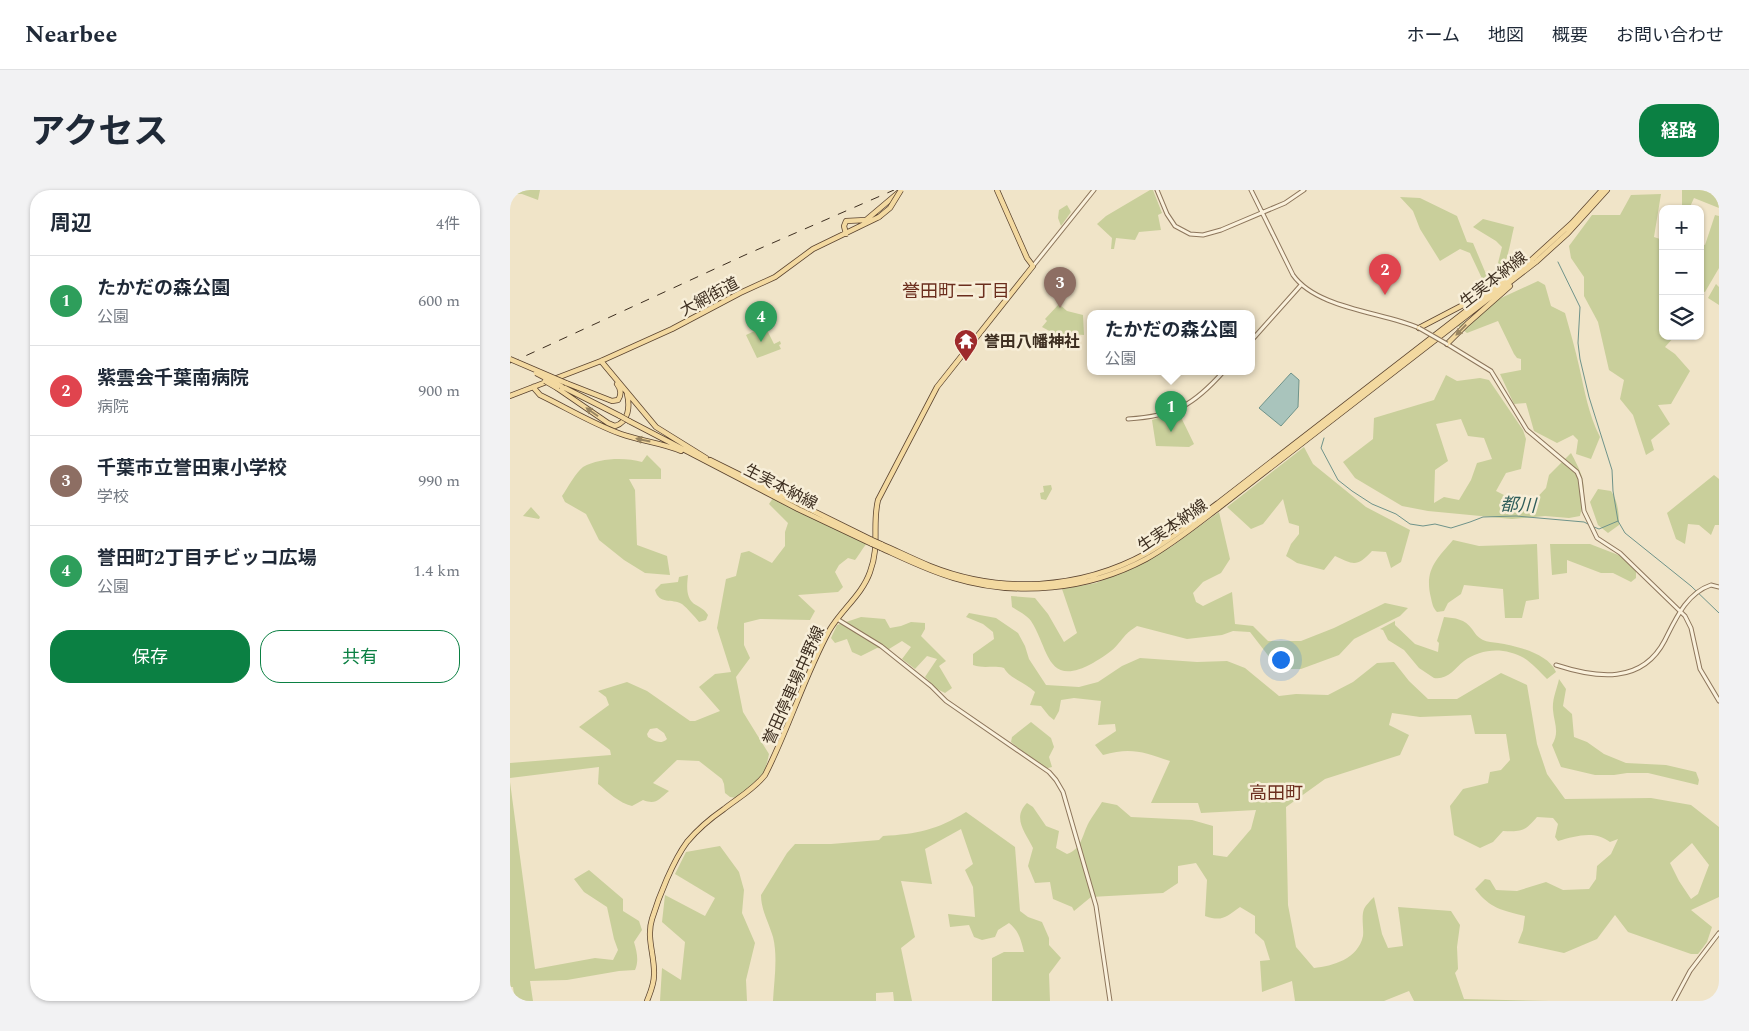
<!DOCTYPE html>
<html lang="ja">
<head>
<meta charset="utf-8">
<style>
  body { margin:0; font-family:Spectral,"Noto Sans JP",serif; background:#f2f2f3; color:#1f2937 }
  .controls { position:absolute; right:15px; top:15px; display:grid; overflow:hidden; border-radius:10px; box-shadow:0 1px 4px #0004 }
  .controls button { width:45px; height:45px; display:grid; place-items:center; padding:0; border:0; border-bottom:1px solid #e0e1e3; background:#fff; color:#1f2937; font:25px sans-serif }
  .you { position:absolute; left:770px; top:469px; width:18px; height:18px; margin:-12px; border:4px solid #fff; border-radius:50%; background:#1a73e8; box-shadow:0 0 0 8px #1a73e833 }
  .badge { display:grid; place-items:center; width:32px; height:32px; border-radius:50%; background:#0b8043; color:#fff; font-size:16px; font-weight:700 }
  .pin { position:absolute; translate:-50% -41px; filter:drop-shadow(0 1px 2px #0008) }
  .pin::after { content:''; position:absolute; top:26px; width:18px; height:15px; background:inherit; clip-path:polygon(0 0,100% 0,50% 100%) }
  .popup { position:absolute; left:577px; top:120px; width:168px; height:65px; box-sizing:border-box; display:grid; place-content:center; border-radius:10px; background:#fff; filter:drop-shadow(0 1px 4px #0005); font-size:16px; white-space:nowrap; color:#747a83 }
  .popup b { font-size:19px; color:#1f2937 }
  .popup::after { content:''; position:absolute; left:50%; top:100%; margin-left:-10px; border:10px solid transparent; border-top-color:#fff }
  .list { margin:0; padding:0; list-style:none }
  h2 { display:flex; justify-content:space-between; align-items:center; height:65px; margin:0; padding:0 20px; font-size:21px }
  h2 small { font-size:16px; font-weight:400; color:#747a83 }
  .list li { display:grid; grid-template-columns:32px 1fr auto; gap:15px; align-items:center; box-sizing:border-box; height:90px; padding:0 20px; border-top:1px solid #e0e1e3 }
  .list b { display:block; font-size:19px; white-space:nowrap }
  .list p { margin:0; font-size:16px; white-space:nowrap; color:#747a83 }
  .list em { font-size:16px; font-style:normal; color:#747a83 }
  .actions { display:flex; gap:10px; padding:15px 20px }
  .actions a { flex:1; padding:11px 0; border:1px solid #0b8043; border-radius:20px; text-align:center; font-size:18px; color:#0b8043 }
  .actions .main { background:#0b8043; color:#fff }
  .icon { flex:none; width:28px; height:28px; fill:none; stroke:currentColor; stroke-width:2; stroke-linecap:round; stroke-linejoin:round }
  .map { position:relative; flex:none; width:1209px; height:811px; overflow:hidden; border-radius:20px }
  header { display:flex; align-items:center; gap:30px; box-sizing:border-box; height:70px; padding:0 25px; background:#fff; border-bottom:1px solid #e0e1e3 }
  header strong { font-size:24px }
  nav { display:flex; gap:28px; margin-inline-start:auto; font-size:18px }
  .intro { display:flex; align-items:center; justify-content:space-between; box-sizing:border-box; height:120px; padding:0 30px }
  h1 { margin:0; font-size:35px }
  .button { padding:12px 22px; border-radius:20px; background:#0b8043; color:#fff; font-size:18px; font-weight:700 }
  main { display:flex; gap:30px; padding:0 30px }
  aside { flex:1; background:#fff; border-radius:20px; box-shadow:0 1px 4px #0004 }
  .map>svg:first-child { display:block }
  .green { fill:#c9cf9b; fill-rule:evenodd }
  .water { fill:#a9c4bc; stroke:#6f938a }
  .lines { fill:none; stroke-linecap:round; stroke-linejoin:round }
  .stream { stroke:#6f938a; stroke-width:1 }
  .minor-casing { stroke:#8d765c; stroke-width:5 }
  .major-casing { stroke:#5b4430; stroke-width:6 }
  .minor { stroke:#faf1dc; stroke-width:3 }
  .major { stroke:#f3d9a0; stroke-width:4.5 }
  .rail { stroke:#3d2e20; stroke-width:1; stroke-dasharray:9 9; stroke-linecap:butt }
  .minor-bridge-casing { stroke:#8d765c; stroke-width:5; stroke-linecap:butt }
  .major-bridge-casing { stroke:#5b4430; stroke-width:6; stroke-linecap:butt }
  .minor-bridge { stroke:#faf1dc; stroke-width:3 }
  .major-bridge { stroke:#f3d9a0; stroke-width:4.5 }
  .oneway { fill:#988460 }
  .labels { text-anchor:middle; stroke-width:5; stroke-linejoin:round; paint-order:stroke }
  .street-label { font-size:16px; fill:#3d2e20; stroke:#f7eed8 }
  .poi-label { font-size:16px; font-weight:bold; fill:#3d2e20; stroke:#f7eed8; text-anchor:start }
  .neighbourhood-label { font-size:18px; fill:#6b2e1e; stroke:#f7eed8 }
  .water-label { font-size:18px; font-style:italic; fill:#2f5d5a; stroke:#f7eed8 }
</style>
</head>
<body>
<header>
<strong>Nearbee</strong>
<nav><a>ホーム</a><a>地図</a><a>概要</a><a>お問い合わせ</a></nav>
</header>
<div class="intro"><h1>アクセス</h1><a class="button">経路</a></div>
<main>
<aside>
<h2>周辺<small>4件</small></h2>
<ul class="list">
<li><span class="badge" style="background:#2e9e5b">1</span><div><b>たかだの森公園</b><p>公園</p></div><em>600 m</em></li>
<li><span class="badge" style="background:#e0444e">2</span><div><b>紫雲会千葉南病院</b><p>病院</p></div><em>900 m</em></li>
<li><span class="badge" style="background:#8d6e63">3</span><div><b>千葉市立誉田東小学校</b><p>学校</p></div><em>990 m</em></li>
<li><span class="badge" style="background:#2e9e5b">4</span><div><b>誉田町2丁目チビッコ広場</b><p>公園</p></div><em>1.4 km</em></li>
</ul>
<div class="actions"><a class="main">保存</a><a>共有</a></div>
</aside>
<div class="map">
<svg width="1209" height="811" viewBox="0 0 1209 811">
  <rect width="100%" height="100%" fill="#f0e4c8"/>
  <!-- green -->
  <path class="green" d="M0 0H30L28 10 12 4H0Z
    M640 0H643L652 23 648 25 651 40 629 42 625 50 606 48 604 59H601L602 48 587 34 596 26Z
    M1170 0H1209V18L1184 8 1179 19H1161L1162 16 1172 17V0Z
    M1151 4 1144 47 1153 50V146H1165L1155 157 1165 164 1180 181 1161 214 1148 215 1160 234 1141 250 1144 260 1136 265 1123 225 1110 209 1114 190 1099 180 1088 132 1074 106V87L1061 68 1059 56 1082 25H1110L1121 5Z
    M890 7 910 8 947 26 957 52 963 53 976 84 979 86 986 81 992 57 986 51 963 37 973 29 1004 37C998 62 998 80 976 97L960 63 950 59 930 71 910 39 903 21Z
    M557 15 561 22 551 36 548 28 549 20Z
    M1205 25 1209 26V78L1195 102 1190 101V53L1195 55Z
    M1028 91 1035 95 1041 116 1055 123C1060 141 1065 158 1069 176 1075 202 1078 223 1090 247L1081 269 1066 264 1068 250 1063 245 1047 253 1024 241 1016 213 1004 214 990 184 1011 180V169L1007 168 1004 164 988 131 957 143 948 136 991 108Z
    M1206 94 1209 97V115L1198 108Z
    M549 114 557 121 573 125 574 145 562 144 556 150 532 137 537 131 535 129Z
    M255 136 264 154 270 151 271 154 269 155 271 159 247 168 236 145Z
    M936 185 947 191 970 188 979 190 1013 240 1016 249 1011 279 996 283 986 301 1018 317 1036 298 1039 285 1061 263C1075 289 1077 297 1070 326L1059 328 1035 326 1002 329 918 321 892 316 845 288 833 272 863 249 864 228 924 210ZM951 229 958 246 974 248 982 269 967 273 961 290 949 310 934 307 924 313 925 280 938 271 926 234Z
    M668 221 684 254 679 257 646 256 642 230Z
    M794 257 803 274 856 317 900 340 891 372 881 378 876 362 862 361C847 377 844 375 825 366L814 380 787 373 776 366 781 354 789 344V336L779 333 773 309 753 334 741 339 717 317Z
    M137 265 151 279V289H119L125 300 127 355 157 366 160 385 135 383 114 370 89 350 76 324 55 312 52 306C57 299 66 282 73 277 89 268 115 267 132 272Z
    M1204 285 1209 289V335H1205L1201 345 1189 335 1178 334 1175 354 1166 349 1157 323Z
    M541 295 542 299 536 310 531 309 530 303 534 302 533 296Z
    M1088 299 1101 301C1108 311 1109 323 1109 335L1098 343 1088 335 1080 312Z
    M263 308C293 325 326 339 359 351 353 357 350 364 345 370L338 368 329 375 325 382 333 397 328 402 288 405 305 421 300 430 250 429 234 433V455L240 468 226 487 233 522 259 564C255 585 249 595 232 609L220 607 215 603 214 594 212 589 189 571 167 570 143 593 159 601C148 610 146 615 133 610L122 616C109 613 98 602 88 594L89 577 0 588V573L101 565 100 560 69 537 99 515 96 507 88 501 117 492 137 501 180 531H185L210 521 189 497 205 484 221 482 207 438 216 389 226 386 231 363 239 361 262 373 275 356V342L278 333 259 314ZM147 538 154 543 157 549C151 555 144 551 138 547L137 544 140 539Z
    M21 317 30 327 29 329 13 326Z
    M709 322 720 369 711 383 693 392 683 403 686 412 693 416 722 402 725 434 743 436 758 451H791L824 438 875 413 898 418 890 426 844 449 829 465 791 479H776L764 473 740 442 723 441 712 445 677 449 627 436C615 444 617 444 608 454 603 461 591 468 583 473 536 499 539 458 521 431 517 425 508 421 502 417L501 406 525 408 538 424 554 452 567 443 552 399 586 393 624 377 661 357Z
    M943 350 969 356 1027 354 1029 409 1016 411 1012 428H995L993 399 954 395 951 404 938 413 934 421 927 422C923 418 922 413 921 408 914 380 926 370 943 350Z
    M1040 354H1080L1111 366 1126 379V388L1121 392 1103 383H1091L1057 370V383L1042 385Z
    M178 385C177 395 175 409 186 415 191 418 194 419 198 425L196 430 189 432C184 426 178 419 172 414 162 408 149 415 145 400L151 394 168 392 169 387Z
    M459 423 486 428 508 443 515 456 519 469 536 495 569 497 588 492 612 476 630 468 687 472 717 471 735 478 769 506 786 504 818 505 843 492 867 473 884 472 899 491 918 509H947L991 483 1017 495 1027 554 1037 584 1055 609 1141 608 1181 615 1209 637V707L1181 720 1202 737 1197 752 1188 764H1181L1118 742 1105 725 1087 749 1054 763 1008 753 1013 740 1015 726C991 720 981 719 965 699L975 689 980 690 986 700 1007 701 1036 692 1053 700 1079 699 1086 689 1087 676 1101 664 1108 649 1100 652C1084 640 1066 646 1048 651L1045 647 1048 634 1043 628 1027 627C1015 641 1012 642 993 641L983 652 970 658 944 645 940 616 953 599 978 593 980 582 991 580 1000 570 996 544H965L961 525 910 527 882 523 879 535 899 545 890 565 815 589 776 617 778 715 786 757 804 778C823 776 848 769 853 746 854 738 851 727 854 719 856 715 861 710 864 707L872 744 878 758 893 756 888 717 941 721 950 735 947 757 948 779 945 783 954 809 1039 811H904L899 801 874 811H785L782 791 752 802 750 771 760 770 754 751 745 743V726L730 717C716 727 712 732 695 726L697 690 686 673 668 676V693L653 703 581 707 564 721 562 717 543 709 540 692 525 693 518 676 523 658C515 642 502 628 517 613L523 617 536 636 549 641 546 658 557 664C572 659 572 645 579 632 583 625 588 619 592 612L607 615 621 627 682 630 703 636V665L717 667 741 639 746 620 691 623 688 613H641L660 571C633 562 621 557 593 565L585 555 606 541 605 534 588 535 591 511 564 508 551 510 549 521 544 530 539 526 531 516 520 515 525 502C515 492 500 489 494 478 483 475 474 479 463 475V464L484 449 483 442 473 434 456 427ZM1182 653 1199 675 1188 704 1181 709 1169 691 1160 673Z
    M351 427 375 429 380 438 391 436 401 432 415 433V439L411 446 436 471 429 476 442 498 435 503 425 498 415 487 427 469 417 466 405 479 392 469 401 457 392 451 379 459 367 458 351 466 342 462 337 449 325 453 321 448 327 435Z
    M934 427C945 428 955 429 962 439 965 443 967 447 973 450 977 452 983 452 988 453 1006 456 1038 463 1046 482L1037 489C1030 482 1022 473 1014 468 995 457 971 458 954 471 944 479 938 490 924 488L909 478 894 460 878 450 873 440 870 439 885 431V435L905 454 928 462 929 453 927 451Z
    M1049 489 1056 499 1053 516 1062 524 1064 547 1077 552 1094 564 1116 573 1156 575 1186 582 1189 590 1188 595 1138 583H1117L1104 585H1085L1051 577 1042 555C1050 542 1044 533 1043 520 1042 509 1047 499 1049 489Z
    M521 532 541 548 544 557 539 567 542 577 534 579 501 552 502 547Z
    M0 592 25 779 85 768 103 770 108 760 104 749 97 717 74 702 64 689 79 680 113 709V721L129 731 132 740 124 752C127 762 129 771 125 780L109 781 57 790 20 791 23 811H5L3 797H0Z
    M456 622 505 657 510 721 518 727 532 732 539 748V755L551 768 539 784 540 811H482V768L494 762H514C511 750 509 741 499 733L488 740 485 747 472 750 464 747 459 735 440 737 438 724 465 727 463 697 455 680 463 674 451 639 415 659 422 694 391 691 405 747 391 758 402 811H384L383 802 366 803V811H263C264 791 268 767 263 747 259 733 251 720 251 705L277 663 285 654H321L369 650 373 646C407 644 427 640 456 622Z
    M210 656 229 682 234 700 232 723 245 753 236 790 237 811H150L152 778 171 790 175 752 152 732 155 705 195 726 205 708 165 684 176 662Z"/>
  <!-- water -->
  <path class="water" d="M781 183 789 190 788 217 771 236 749 218Z"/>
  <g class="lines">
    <!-- stream -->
    <path class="stream" d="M1048 72 1070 117 1068 153 1070 169 1079 207 1102 280 1103 301 1108 331 1115 343 1181 396 1209 423
      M814 248 811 258 828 290 842 301 862 314 886 324 900 334 913 336 925 334 941 338 960 332 973 327 1006 326 1074 332 1080 335
      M1084 337 1089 339 1108 331"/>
    <!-- minor casing -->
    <g class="minor-casing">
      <path id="minor" d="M647 0 657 24 665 36 680 44 693 45 711 40 775 13 794 0
        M741 0 783 85C807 119 873 122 909 138
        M523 76 584 0
        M741 151 791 95
        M937 154 981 181 1017 240 1067 282 1070 289 1074 321 1087 348 1110 363 1175 426 1181 438 1190 479 1209 511
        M618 229C664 226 683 216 714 181
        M327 429 371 456 421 496 436 511 539 582 546 590 553 602 586 716 600 811
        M1046 475C1086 488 1132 495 1155 450 1166 428 1177 403 1201 395L1209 397
        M1164 811 1180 781 1209 743"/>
    </g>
    <!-- major casing -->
    <g class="major-casing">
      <path id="major" d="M336 44 334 36 336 31 356 30 388 3
        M909 138 953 115 992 91
        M937 154 957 134 1000 96
        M91 171 146 237 196 268
        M56 193 102 211 108 210C112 204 111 199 107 194
        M51 196 110 226
        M23 197 30 205C57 218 83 234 111 244 131 251 152 253 171 261
        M47 198 98 233 105 236C119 232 120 216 117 204
        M0 206 91 171 162 139 230 103 265 87 303 59 369 27
        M119 231 288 319 362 354
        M200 270 362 350
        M371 354C387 361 403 369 420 376 490 404 570 400 637 363 662 349 685 330 708 313L1018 73 1062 33 1092 0
        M371 358C395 369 419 381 444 388 507 407 578 400 636 369 663 354 686 335 711 316L1026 72 1058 43 1097 0
        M137 811C140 803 144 795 144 785 145 766 136 748 142 729 149 706 163 671 177 652 187 640 201 628 214 619 228 608 244 599 255 585 279 538 294 487 319 441 331 420 352 405 360 382 370 356 362 335 368 310L427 197 523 76 517 68 487 0"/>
    </g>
    <!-- minor -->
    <use href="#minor" class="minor"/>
    <!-- major -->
    <use href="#major" class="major"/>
    <!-- rail -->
    <path class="rail" d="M0 173 235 65 384 0"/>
    <!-- minor-bridge casing -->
    <g class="minor-bridge-casing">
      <path id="minor-bridge" d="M909 138 937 154"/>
    </g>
    <!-- major-bridge casing -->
    <g class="major-bridge-casing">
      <path id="major-bridge" d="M369 27 380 18 391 0
        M0 169 56 193
        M26 183 51 196
        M35 191 47 198
        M110 226 119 231
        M362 350 371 354
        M362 354 371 358"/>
    </g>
    <!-- minor-bridge -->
    <use href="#minor-bridge" class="minor-bridge"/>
    <!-- major-bridge -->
    <use href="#major-bridge" class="major-bridge"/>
  </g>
  <!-- one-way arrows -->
  <defs><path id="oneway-solid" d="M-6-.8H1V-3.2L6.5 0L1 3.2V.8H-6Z" transform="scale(1.25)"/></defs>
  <g class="oneway">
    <use href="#oneway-solid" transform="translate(951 140) rotate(134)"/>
    <use href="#oneway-solid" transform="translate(82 222) rotate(-145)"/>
    <use href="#oneway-solid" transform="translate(133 250) rotate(-168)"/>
  </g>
  <!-- icons -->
  <defs>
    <g id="temple-pin" transform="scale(1.25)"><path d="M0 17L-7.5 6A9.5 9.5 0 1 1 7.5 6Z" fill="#9e2a2b" stroke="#f7eed8"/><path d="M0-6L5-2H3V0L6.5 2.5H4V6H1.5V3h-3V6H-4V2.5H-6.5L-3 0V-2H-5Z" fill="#fff"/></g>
  </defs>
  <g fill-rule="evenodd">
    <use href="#temple-pin" x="456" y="151"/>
  </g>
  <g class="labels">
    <!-- street labels -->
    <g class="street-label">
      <text transform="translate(983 89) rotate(-38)" y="6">生実本納線</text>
      <text transform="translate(199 106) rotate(-28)" y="6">大網街道</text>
      <text transform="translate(271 296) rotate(27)" y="6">生実本納線</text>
      <text transform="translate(662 335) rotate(-34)" y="6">生実本納線</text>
      <text transform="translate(283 495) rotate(-66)" y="6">誉田停車場中野線</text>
    </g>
    <!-- poi labels -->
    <g class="poi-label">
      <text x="474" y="157">誉田八幡神社</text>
    </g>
    <!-- neighbourhood labels -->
    <g class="neighbourhood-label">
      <text x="446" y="107">誉田町二丁目</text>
      <text x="766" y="609">高田町</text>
    </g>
    <!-- water labels -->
    <g class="water-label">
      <text transform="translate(1008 315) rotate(2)" y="6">都川</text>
    </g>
  </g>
</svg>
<div class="controls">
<button>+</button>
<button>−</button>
<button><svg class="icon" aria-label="layers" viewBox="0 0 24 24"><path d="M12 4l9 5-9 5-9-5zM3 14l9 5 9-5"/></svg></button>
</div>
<div class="you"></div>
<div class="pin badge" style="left:661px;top:242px;background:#2e9e5b">1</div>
<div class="popup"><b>たかだの森公園</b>公園</div>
<div class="pin badge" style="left:875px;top:105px;background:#e0444e">2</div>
<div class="pin badge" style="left:550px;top:118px;background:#8d6e63">3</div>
<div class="pin badge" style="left:251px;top:152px;background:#2e9e5b">4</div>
</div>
</main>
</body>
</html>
